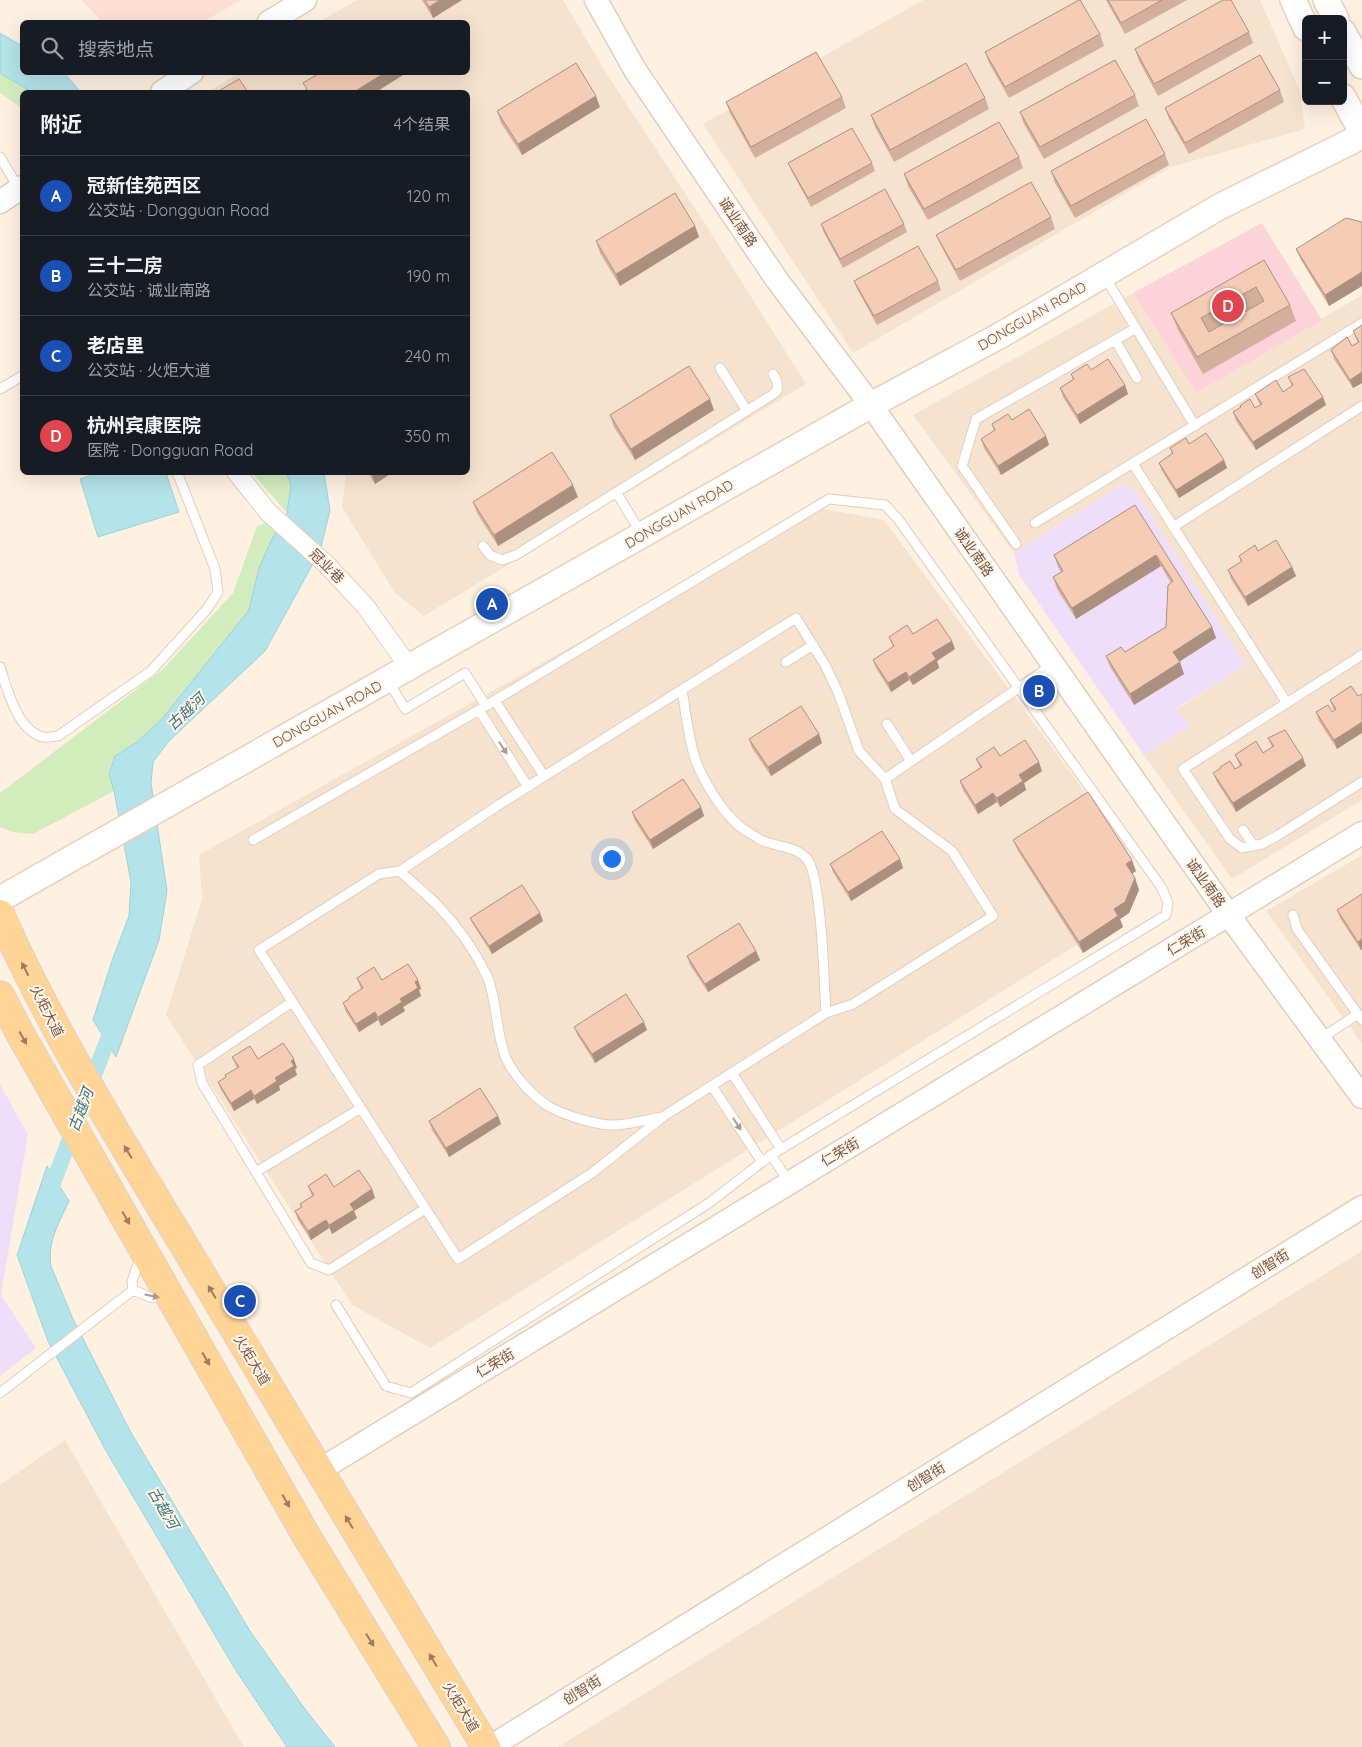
<!DOCTYPE html>
<html lang="zh">
<head>
<meta charset="utf-8">
<style>
  body { margin:0; font-family:Quicksand,"Noto Sans SC",sans-serif; background:#20242c; color:#f1f3f6 }
  .controls { position:absolute; right:15px; top:15px; display:grid; overflow:hidden; border-radius:8px; box-shadow:0 5px 20px #0002 }
  .controls button { width:45px; height:45px; display:grid; place-items:center; padding:0; border:0; border-bottom:1px solid #363941; background:#171b24; color:#f1f3f6; font:25px sans-serif }
  .you { position:absolute; left:611px; top:858px; width:18px; height:18px; margin:-12px; border:4px solid #fff; border-radius:50%; background:#1a73e8; box-shadow:0 0 0 8px #1a73e833 }
  .badge { display:grid; place-items:center; width:32px; height:32px; border-radius:50%; background:#f25d3c; color:#fff; font-size:16px; font-weight:700 }
  .pin { position:absolute; translate:-50% -50%; border:2px solid #fff; box-shadow:0 1px 5px #0006 }
  .list { margin:0; padding:0; list-style:none }
  h2 { display:flex; justify-content:space-between; align-items:center; height:65px; margin:0; padding:0 20px; font-size:21px }
  h2 small { font-size:16px; font-weight:400; color:#9ea1a6 }
  .list li { display:grid; grid-template-columns:32px 1fr auto; gap:15px; align-items:center; box-sizing:border-box; height:80px; padding:0 20px; border-top:1px solid #363941 }
  .list b { display:block; font-size:19px; white-space:nowrap }
  .list p { margin:0; font-size:16px; white-space:nowrap; color:#9ea1a6 }
  .list em { font-size:16px; font-style:normal; color:#9ea1a6 }
  .icon { flex:none; width:28px; height:28px; fill:none; stroke:currentColor; stroke-width:2; stroke-linecap:round; stroke-linejoin:round }
  .map { position:relative; flex:none; width:1362px; height:1747px; overflow:hidden }
  .search { position:absolute; background:#171b24; box-shadow:0 5px 20px #0002; left:20px; top:20px; width:450px; height:55px; display:flex; align-items:center; gap:12px; box-sizing:border-box; padding:0 18px; border-radius:8px; color:#9ea1a6; font-size:19px }
  .panel { position:absolute; background:#171b24; box-shadow:0 5px 20px #0002; left:20px; top:90px; width:450px; height:385px; border-radius:8px }
  .map>svg:first-child { display:block }
  .residential { fill:#f6e3cf }
  .commercial { fill:#ffdfd4 }
  .education { fill:#efdefa }
  .medical { fill:#fdd3da }
  .green { fill:#d3ecbe }
  .water { fill:#b4e3e9; stroke:#99d4db }
  .lines { fill:none; stroke-linecap:round; stroke-linejoin:round }
  .canal { stroke:#b4e3e9; stroke-width:16 }
  .service-casing { stroke:#e3cdbc; stroke-width:11 }
  .minor-casing { stroke:#e3cdbc; stroke-width:20 }
  .tertiary-casing { stroke:#e3cdbc; stroke-width:25 }
  .secondary-casing { stroke:#ead0bb; stroke-width:28 }
  .primary-casing { stroke:#dcd3cf; stroke-width:30 }
  .service { stroke:#fff; stroke-width:9 }
  .minor { stroke:#fff; stroke-width:18 }
  .tertiary { stroke:#fff; stroke-width:22 }
  .secondary { stroke:#fff; stroke-width:25 }
  .primary { stroke:#ffd497; stroke-width:28 }
  .wall { fill:#d3b09d }
  .shaded-wall { fill:#ac907f }
  .building { fill:#f5cdb6; stroke:#ac907f; fill-rule:evenodd }
  .oneway { fill:#ad9990 }
  .oneway2 { fill:#a07b5e }
  .labels { text-anchor:middle; stroke-width:4; stroke-linejoin:round; paint-order:stroke }
  .street-label { font-size:14px; fill:#775546; stroke:#fff5e9 }
  .water-label { font-size:15px; font-style:italic; fill:#39767e; stroke:#fff5e9 }
</style>
</head>
<body>
<div class="map">
<svg width="1362" height="1747" viewBox="0 0 1362 1747">
  <rect width="100%" height="100%" fill="#fef1e1"/>
  <!-- residential -->
  <path class="residential" d="M357 0H563L608 76 702 219 806 384 424 616 395 593 342 507 346 473 468 472V92H209L238 73 468 72V22H319Z
    M923 0H1260L1300 91 1305 129 1171 167 853 353 703 124Z
    M1133 293 1196 393 1362 295V800L1232 879 1144 755 1189 727 1177 709 1246 665 1134 489 1123 484 1014 553 913 415Z
    M819 508 884 520 1128 850 1120 918 430 1348 352 1305 166 1015 202 899 199 855Z
    M1362 855V1044L1266 911Z
    M1362 1251V1747H558Z
    M65 1440 244 1747H0V1485Z"/>
  <!-- commercial -->
  <path class="commercial" d="M81 0H242L202 22H103Z"/>
  <!-- education -->
  <path class="education" d="M1123 484 1134 489 1246 665 1177 708 1189 727 1144 755 1019 575 1014 553Z
    M0 1084 28 1135 1 1295 36 1348 0 1376Z"/>
  <!-- medical -->
  <path class="medical" d="M1262 223 1322 320 1196 393 1133 293Z"/>
  <!-- green -->
  <path class="green" d="M0 73 32 92H22V108L0 93Z
    M252 473H286L291 485 287 513Z
    M268 522 279 528 259 568 250 610 162 719 137 742 115 756 109 774 114 791 33 834 13 832 0 827V793L163 669 233 593 257 526Z"/>
  <!-- water -->
  <path class="water" d="M0 33 22 46V72L64 73 81 92H32L0 73Z
    M101 472 166 473 179 512 98 537 80 479Z
    M286 473H324L330 510 320 551 265 651 169 741 153 762 151 783 167 891 159 940 116 1057 93 1020 113 958 129 916 131 882 114 791 109 774 115 756 137 742 162 719 249 610 259 568 271 541 287 513 291 485Z
    M47 1166 69 1201C59 1223 47 1242 51 1266L73 1319 130 1431 250 1631 305 1709 335 1747H287L235 1669 105 1449 48 1341 17 1255Z"/>
  <g class="lines">
    <!-- canal -->
    <path class="canal" d="M47 1199 114 1023"/>
    <!-- service casing -->
    <g class="service-casing">
      <path id="service" d="M0 157 19 189
        M1105 277 1195 426
        M1115 340 1137 378
        M720 368 747 411
        M0 389 22 376
        M1133 464 1287 703
        M616 492 641 533
        M1035 523 1362 323
        M1173 527 1362 406
        M1016 544 962 466 976 419 1136 328
        M483 546 490 555 502 560 516 555 772 395 777 391C778 383 777 380 773 374
        M796 618 825 665 838 692 859 751 885 779 895 809 952 851 993 916 853 1004 826 1013 664 1116 592 1173 458 1259 259 950 379 874 400 871 497 806Z
        M1362 655 1183 769 1230 839 1242 848 1262 844 1280 834 1362 782
        M786 662 813 645
        M0 667C7 689 17 730 43 737 47 738 54 736 58 736L151 671 207 609 218 592 215 569 177 472
        M388 680 405 709 465 673 486 706
        M682 690C686 713 688 738 696 761 703 780 721 810 737 824 743 830 752 834 759 839 774 847 795 845 807 859 822 877 824 985 826 1013
        M495 701 544 776
        M479 710 528 787
        M887 724 911 761
        M885 779 1052 665
        M1243 830 1254 846
        M253 840 479 710 829 499 885 505 898 519 1162 888 1168 903 1166 915 771 1155 709 1203 411 1393 386 1386 336 1305
        M400 871C413 884 427 894 439 907 458 927 475 951 487 976 498 1002 495 1032 506 1058 513 1075 533 1096 548 1106 561 1114 598 1126 614 1125 630 1125 647 1119 663 1117
        M1293 915 1297 929 1362 1020
        M292 1002 198 1065 202 1083 311 1263 329 1270 425 1209
        M1320 1039 1358 1014
        M732 1073 781 1149
        M712 1086 762 1162
        M771 1155 789 1182
        M256 1172 361 1108
        M133 1290 132 1281 141 1256
        M133 1290 150 1297 166 1298
        M0 1393 133 1290"/>
    </g>
    <!-- minor casing -->
    <g class="minor-casing">
      <path id="minor" d="M236 472 268 512 327 565 366 607 409 667"/>
    </g>
    <!-- tertiary casing -->
    <g class="tertiary-casing">
      <path id="tertiary" d="M596 0 635 70 777 280 871 405 1228 914 1362 1097
        M269 22 305 0
        M162 92 192 72
        M0 202 22 187
        M318 1471 1362 833
        M490 1747 1362 1207"/>
    </g>
    <!-- secondary casing -->
    <g class="secondary-casing">
      <path id="secondary" d="M1293 0 1306 28
        M1326 0 1336 19
        M1343 32 1362 66
        M1343 97 1362 132
        M0 899 871 405 1001 335 1219 207 1362 136"/>
    </g>
    <!-- primary casing -->
    <g class="primary-casing">
      <path id="primary" d="M0 914C53 1034 124 1145 191 1257 288 1421 387 1584 486 1747
        M0 995 22 1037 307 1537 436 1747"/>
    </g>
    <!-- service -->
    <use href="#service" class="service"/>
    <!-- minor -->
    <use href="#minor" class="minor"/>
    <!-- tertiary -->
    <use href="#tertiary" class="tertiary"/>
    <!-- secondary -->
    <use href="#secondary" class="secondary"/>
    <!-- primary -->
    <use href="#primary" class="primary"/>
  </g>
  <!-- wall -->
  <path class="wall" d="M422 0H462L433 18Z
    M1106 0H1187L1125 34Z
    M1249 32 1253 43 1158 96 1139 61 1135 49Z
    M1100 34 1104 46 1009 98 989 63 985 52Z
    M1280 90 1284 102 1189 154 1169 119 1165 108Z
    M1135 95 1139 106 1044 159 1024 124 1020 112Z
    M842 97 846 108 755 158 730 113 726 102Z
    M985 98 989 109 894 162 875 127 871 115Z
    M600 107 522 155 501 123 497 111Z
    M1165 154 1169 165 1075 218 1055 183 1051 171Z
    M1019 157 1023 168 928 220 908 186 904 174Z
    M788 163H872L875 171 811 207 792 172Z
    M1051 217 1055 229 960 281 941 246 936 235Z
    M1362 222V286L1329 306 1301 260 1296 249Z
    M821 224H904L907 232 843 268 824 233Z
    M695 226 699 237 620 286 600 253 596 241Z
    M1264 260 1290 305 1296 321 1203 374 1178 330 1171 313Z
    M854 281H938L941 290 877 325 857 289Z
    M1362 325V383L1353 388 1334 359 1331 350 1352 346 1358 343 1353 331Z
    M1091 370 1125 385 1128 394 1080 424 1063 397 1060 388 1073 380 1071 374Z
    M1288 377 1326 405 1256 450 1236 421 1233 412 1255 408 1260 405 1255 394 1283 392 1292 386Z
    M714 410 635 460 614 427 610 415Z
    M1012 420 1046 436 1049 445 1001 475 984 448 981 439 994 431 992 424Z
    M1189 444 1224 460 1227 468 1179 498 1162 471 1159 463 1172 454 1170 448Z
    M368 472H393L375 484Z
    M578 497 498 546 477 513 473 502Z
    M1135 505 1212 627 1216 638 1179 662 1184 674 1134 705 1110 667 1106 656 1125 652 1166 627 1171 583 1161 566 1076 619 1057 589 1053 577 1061 572 1058 567 1054 555Z
    M1258 551 1292 567 1296 576 1248 606 1231 579 1228 570 1241 562 1239 556Z
    M913 634 955 649 937 661 939 668 913 685 909 680 891 692 876 668 873 660 893 647 889 637Z
    M1351 686 1337 749 1319 721 1316 712H1332L1334 711 1330 700Z
    M819 734 822 743 771 776 752 748 749 739Z
    M1268 738 1306 766 1236 812 1217 782 1213 773 1235 769 1240 766 1235 755 1263 753 1272 747Z
    M1000 756 1042 771 1024 783 1026 790 1000 807 997 802 978 814 963 790 960 781 980 768 976 759Z
    M701 807 704 816 653 849 635 821 632 812Z
    M1013 840 1136 871 1132 874 1135 878 1139 890 1129 913 1120 919 1123 927 1083 953 1018 851Z
    M900 859 903 868 851 901 833 872 830 864Z
    M1362 894 1361 950 1340 918 1337 910Z
    M540 913 543 921 492 954 474 926 470 918Z
    M756 951 760 960 708 992 690 965 687 956Z
    M357 978 382 980H418L421 989 419 990 421 996 403 1007 405 1011 381 1026 378 1020 359 1032 346 1012 343 1003 350 998 361 989Z
    M574 1027 647 1030 595 1063 578 1036Z
    M232 1057 258 1059 297 1068 295 1069 297 1075 279 1086 280 1090 257 1104 254 1099 234 1111 221 1090 218 1082 226 1077 237 1068Z
    M498 1116 501 1124 449 1157 432 1130 429 1121Z
    M308 1186 334 1187 372 1189 375 1198 354 1211 357 1218 332 1234 329 1228 311 1240 298 1220 295 1211 301 1207 300 1204 312 1196Z"/>
  <!-- shaded-wall -->
  <path class="shaded-wall" d="M440 0H462L433 18 429 7Z
    M386 72H408L376 92H354Z
    M596 96 600 107 522 155 518 144Z
    M695 226 699 237 620 286 616 274Z
    M1362 272V286L1329 306 1325 295Z
    M1362 372V383L1353 388 1350 380Z
    M1125 385 1128 394 1080 424 1077 415Z
    M1323 397 1326 405 1256 450 1253 442Z
    M710 399 714 410 635 460 631 449Z
    M1046 436 1049 445 1001 475 998 466Z
    M1224 460 1227 468 1179 498 1176 490Z
    M371 472H393L375 484Z
    M573 485 578 497 498 546 494 535Z
    M1156 555 1161 566 1076 619 1072 608Z
    M1292 567 1296 576 1248 606 1245 597Z
    M1212 627 1216 638 1177 663 1173 652Z
    M952 641 955 649 937 661 939 668 913 685 909 677 932 653Z
    M1180 662 1184 674 1134 705 1130 694Z
    M906 672 909 680 891 692 888 683Z
    M1362 722V733L1337 749 1334 740Z
    M819 734 822 743 771 776 768 767Z
    M1303 758 1306 766 1236 812 1233 803Z
    M1039 762 1042 771 1024 783 1026 790 1000 807 997 798 1019 775Z
    M993 793 997 802 978 814 975 805Z
    M701 807 704 816 653 849 650 840Z
    M900 859 903 868 851 901 848 892Z
    M1132 860 1136 871 1130 875 1126 864Z
    M1135 878 1139 890 1129 913 1120 919 1123 927 1083 953 1079 942 1114 909Z
    M540 913 543 921 492 954 489 946Z
    M1362 939V950H1361L1358 942Z
    M756 951 760 960 708 992 705 984Z
    M418 980 421 989 419 990 421 996 403 1007 405 1011 381 1026 378 1017 400 999 415 982Z
    M375 1012 378 1020 359 1032 356 1024Z
    M644 1022 647 1030 595 1063 592 1054Z
    M294 1059 297 1068 295 1069 297 1075 279 1086 280 1090 257 1104 254 1096 275 1078 291 1061Z
    M251 1090 254 1099 234 1111 231 1103Z
    M498 1116 501 1124 449 1157 446 1148Z
    M372 1189 375 1198 354 1211 357 1218 332 1234 329 1225 350 1204Z
    M326 1220 329 1228 311 1240 308 1231Z"/>
  <!-- building -->
  <path class="building" d="M425 0H440L429 7Z
    M1079 0H1080L1100 34 1005 87 985 52Z
    M1108 0H1162L1121 23Z
    M1223 0H1231L1249 32 1154 84 1135 49Z
    M816 52 842 97 751 147 726 102Z
    M1260 55 1280 90 1185 143 1165 108Z
    M1115 60 1135 95 1040 147 1020 112Z
    M576 63 596 96 518 144 497 111Z
    M966 63 985 98 890 150 871 115Z
    M321 72H386L354 92H302L307 89 303 83Z
    M239 79 248 92H217Z
    M1146 119 1165 154 1071 206 1051 171Z
    M999 122 1019 157 924 209 904 174Z
    M852 128 872 163 808 198 788 163Z
    M1031 182 1051 217 956 270 936 235Z
    M885 189 904 224 840 259 821 224Z
    M675 193 695 226 616 274 596 241Z
    M1346 218 1362 222V272L1325 295 1296 249Z
    M918 246 938 281 874 316 854 281Z
    M1264 260 1290 305 1197 357 1171 313ZM1256 287 1264 301 1209 332 1201 318Z
    M1362 325V372L1350 380 1331 350 1347 337 1352 346 1359 342 1353 331Z
    M1108 359 1125 385 1077 415 1060 388 1074 379 1071 374 1087 364 1091 370Z
    M689 366 710 399 631 449 610 415Z
    M1304 369 1323 397 1253 442 1233 412 1241 407 1240 406 1250 399 1255 408 1262 404 1255 394 1276 380 1283 392 1293 385 1288 377Z
    M1029 409 1046 436 998 466 981 439 995 430 992 424 1008 414 1012 420Z
    M1206 433 1224 460 1176 490 1159 463 1173 453 1170 448 1186 438 1189 444Z
    M552 452 573 485 494 535 473 502Z
    M1135 505 1212 627 1173 652 1180 662 1130 694 1106 656 1121 647 1125 652 1166 627 1168 585 1173 581 1156 555 1072 608 1053 577 1063 571 1054 555Z
    M1276 540 1292 567 1245 597 1228 570 1242 561 1239 556 1255 545 1258 551Z
    M937 619 952 641 932 653 936 659 909 677 906 672 888 683 873 660 894 646 889 637 907 625 913 634Z
    M1351 686 1358 696 1362 694V722L1334 740 1316 712 1328 705 1332 712 1336 709 1330 700Z
    M801 706 819 734 768 767 749 739Z
    M1285 730 1303 758 1233 803 1213 773 1221 768 1220 767 1230 761 1235 769 1242 765 1235 755 1256 741 1263 753 1274 746 1268 738Z
    M1025 740 1039 762 1019 775 1023 781 997 798 993 793 975 805 960 781 982 767 976 759 994 747 1000 756Z
    M683 779 701 807 650 840 632 812Z
    M1088 792 1132 860 1126 864 1135 878 1125 902 1114 909 1118 916 1079 942 1013 840Z
    M882 831 900 859 848 892 830 864Z
    M522 885 540 913 489 946 470 918Z
    M1362 894V939L1358 942 1337 910Z
    M739 923 756 951 705 984 687 956Z
    M408 964 418 980 415 982 418 988 400 999 402 1002 378 1017 375 1012 356 1024 343 1003 350 998 349 997 363 988 357 978 374 967 382 980Z
    M626 994 644 1022 592 1054 574 1027Z
    M283 1043 294 1059 291 1061 294 1066 275 1078 277 1081 254 1096 251 1090 231 1103 218 1082 226 1077 225 1075 239 1067 232 1057 250 1046 258 1059Z
    M480 1088 498 1116 446 1148 429 1121Z
    M359 1170 372 1189 350 1204 354 1210 329 1225 326 1220 308 1231 295 1211 302 1207 300 1204 314 1195 308 1186 326 1174 334 1187Z"/>
  <!-- one-way arrows -->
  <defs><path id="oneway-solid" d="M-6-.8H1V-3.2L6.5 0L1 3.2V.8H-6Z" transform="scale(1.25)"/></defs>
  <g class="oneway">
    <use href="#oneway-solid" transform="translate(503 748) rotate(57)"/>
    <use href="#oneway-solid" transform="translate(737 1124) rotate(57)"/>
    <use href="#oneway-solid" transform="translate(152 1296) rotate(12)"/>
  </g>
  <g class="oneway2">
    <use href="#oneway-solid" transform="translate(25 969) rotate(-117)"/>
    <use href="#oneway-solid" transform="translate(23 1038) rotate(61)"/>
    <use href="#oneway-solid" transform="translate(128 1152) rotate(-121)"/>
    <use href="#oneway-solid" transform="translate(126 1218) rotate(60)"/>
    <use href="#oneway-solid" transform="translate(212 1292) rotate(-121)"/>
    <use href="#oneway-solid" transform="translate(206 1359) rotate(60)"/>
    <use href="#oneway-solid" transform="translate(286 1501) rotate(60)"/>
    <use href="#oneway-solid" transform="translate(349 1522) rotate(-121)"/>
    <use href="#oneway-solid" transform="translate(370 1640) rotate(58)"/>
    <use href="#oneway-solid" transform="translate(433 1660) rotate(-121)"/>
  </g>
  <g class="labels">
    <!-- street labels -->
    <g class="street-label">
      <text transform="translate(738 222) rotate(56)" y="5">诚业南路</text>
      <text transform="translate(1032 316) rotate(-30)" y="5">DONGGUAN ROAD</text>
      <text transform="translate(679 514) rotate(-30)" y="5">DONGGUAN ROAD</text>
      <text transform="translate(974 552) rotate(55)" y="5">诚业南路</text>
      <text transform="translate(327 566) rotate(45)" y="5">冠业巷</text>
      <text transform="translate(327 714) rotate(-29)" y="5">DONGGUAN ROAD</text>
      <text transform="translate(1206 883) rotate(55)" y="5">诚业南路</text>
      <text transform="translate(1186 941) rotate(-31)" y="5">仁荣街</text>
      <text transform="translate(47 1011) rotate(63)" y="5">火炬大道</text>
      <text transform="translate(840 1152) rotate(-31)" y="5">仁荣街</text>
      <text transform="translate(1270 1264) rotate(-32)" y="5">创智街</text>
      <text transform="translate(252 1360) rotate(59)" y="5">火炬大道</text>
      <text transform="translate(495 1363) rotate(-31)" y="5">仁荣街</text>
      <text transform="translate(926 1477) rotate(-32)" y="5">创智街</text>
      <text transform="translate(582 1690) rotate(-32)" y="5">创智街</text>
      <text transform="translate(461 1707) rotate(59)" y="5">火炬大道</text>
    </g>
    <!-- water labels -->
    <g class="water-label">
      <text transform="translate(186 712) rotate(-43)" y="5">古越河</text>
      <text transform="translate(81 1110) rotate(-69)" y="5">古越河</text>
      <text transform="translate(163 1508) rotate(60)" y="5">古越河</text>
    </g>
  </g>
</svg>
<div class="controls">
<button>+</button>
<button>−</button>
</div>
<div class="you"></div>
<div class="pin badge" style="left:492px;top:604px;background:#1a4fb4">A</div>
<div class="pin badge" style="left:1039px;top:691px;background:#1a4fb4">B</div>
<div class="pin badge" style="left:240px;top:1301px;background:#1a4fb4">C</div>
<div class="pin badge" style="left:1228px;top:306px;background:#e0444e">D</div>
<div class="search"><svg class="icon" aria-label="search" viewBox="0 0 24 24"><circle cx="10" cy="10" r="6"/><path d="M15 15l6 6"/></svg>搜索地点</div>
<section class="panel">
<h2>附近<small>4个结果</small></h2>
<ul class="list">
<li><span class="badge" style="background:#1a4fb4">A</span><div><b>冠新佳苑西区</b><p>公交站 · Dongguan Road</p></div><em>120 m</em></li>
<li><span class="badge" style="background:#1a4fb4">B</span><div><b>三十二房</b><p>公交站 · 诚业南路</p></div><em>190 m</em></li>
<li><span class="badge" style="background:#1a4fb4">C</span><div><b>老店里</b><p>公交站 · 火炬大道</p></div><em>240 m</em></li>
<li><span class="badge" style="background:#e0444e">D</span><div><b>杭州宾康医院</b><p>医院 · Dongguan Road</p></div><em>350 m</em></li>
</ul>
</section>
</div>
</body>
</html>
